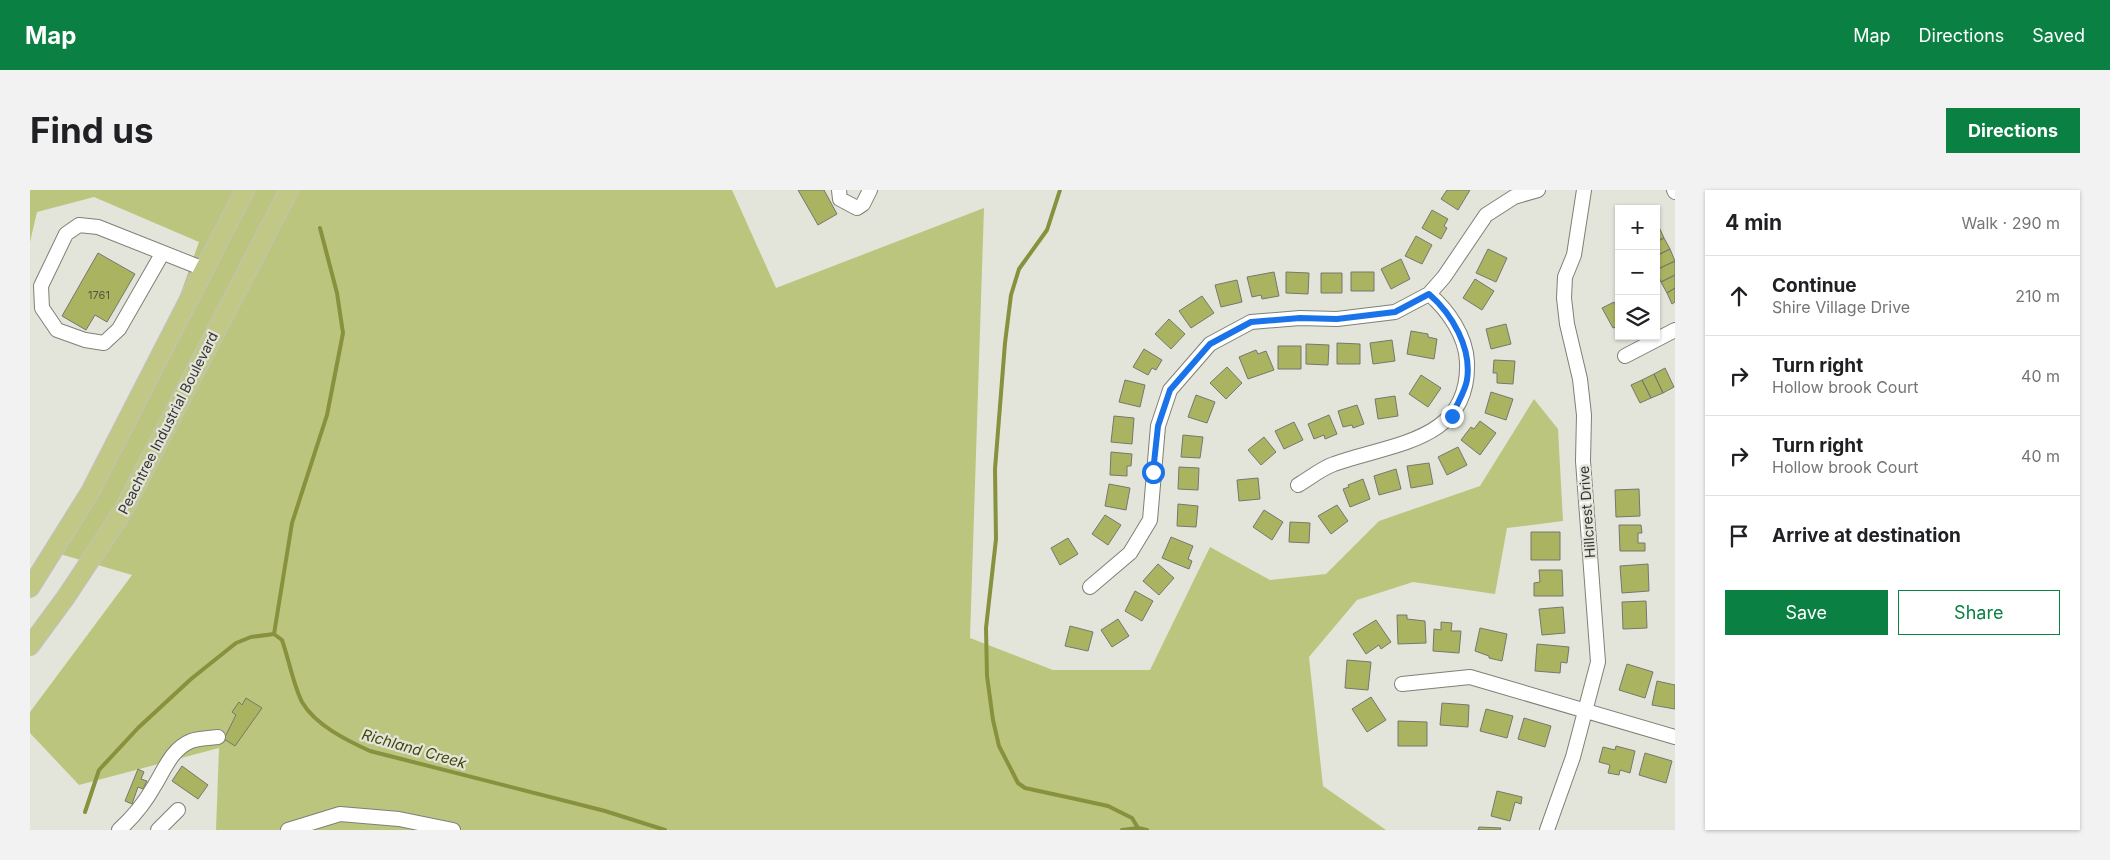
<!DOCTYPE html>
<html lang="en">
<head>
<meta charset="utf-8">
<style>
  body { margin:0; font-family:Inter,sans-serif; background:#f2f2f2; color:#202124 }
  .controls { position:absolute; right:15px; top:15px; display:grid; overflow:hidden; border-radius:0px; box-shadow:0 1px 4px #0004 }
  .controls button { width:45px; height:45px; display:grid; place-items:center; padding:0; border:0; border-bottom:1px solid #e0e0e0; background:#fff; color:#202124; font:25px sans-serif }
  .stop { position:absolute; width:15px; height:15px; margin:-11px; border:4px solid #1a73e8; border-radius:50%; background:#fff }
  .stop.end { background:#1a73e8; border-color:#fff; box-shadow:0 1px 5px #0008 }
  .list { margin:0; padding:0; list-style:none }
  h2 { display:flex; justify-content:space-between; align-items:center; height:65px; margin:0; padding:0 20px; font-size:21px }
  h2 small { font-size:16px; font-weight:400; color:#757577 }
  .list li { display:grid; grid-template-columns:32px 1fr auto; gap:15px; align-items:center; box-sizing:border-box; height:80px; padding:0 20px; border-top:1px solid #e0e0e0 }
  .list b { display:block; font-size:19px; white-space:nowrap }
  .list p { margin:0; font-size:16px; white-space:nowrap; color:#757577 }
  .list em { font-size:16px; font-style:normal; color:#757577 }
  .actions { display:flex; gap:10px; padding:15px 20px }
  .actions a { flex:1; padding:11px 0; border:1px solid #0b8043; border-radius:0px; text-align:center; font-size:18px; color:#0b8043 }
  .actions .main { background:#0b8043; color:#fff }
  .icon { flex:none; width:28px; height:28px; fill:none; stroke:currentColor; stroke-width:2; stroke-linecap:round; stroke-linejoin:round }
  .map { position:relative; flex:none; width:1645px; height:640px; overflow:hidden; border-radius:0px }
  header { display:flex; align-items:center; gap:30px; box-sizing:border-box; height:70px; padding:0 25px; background:#0b8043; color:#fff }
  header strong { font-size:24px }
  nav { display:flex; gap:28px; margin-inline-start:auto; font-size:18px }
  .intro { display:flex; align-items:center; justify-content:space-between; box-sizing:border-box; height:120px; padding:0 30px }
  h1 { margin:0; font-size:35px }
  .button { padding:12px 22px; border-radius:0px; background:#0b8043; color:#fff; font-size:18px; font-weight:700 }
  main { display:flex; gap:30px; padding:0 30px }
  aside { flex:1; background:#fff; border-radius:0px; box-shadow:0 1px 4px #0004 }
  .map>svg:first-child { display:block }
  .green { fill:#bcc57d }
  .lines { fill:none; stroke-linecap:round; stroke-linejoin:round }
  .stream { stroke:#88913e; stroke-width:4 }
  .building { fill:#aab460; stroke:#76776f }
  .minor-casing { stroke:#7e8077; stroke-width:16 }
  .major-casing { stroke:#c2c3c2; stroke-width:20 }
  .minor { stroke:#fff; stroke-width:14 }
  .major { stroke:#c1c785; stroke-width:18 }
  .route { stroke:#1a73e8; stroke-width:6 }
  .labels { text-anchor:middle; stroke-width:4.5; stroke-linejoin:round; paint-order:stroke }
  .number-label { font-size:11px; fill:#52563e }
  .street-label { font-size:14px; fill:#353632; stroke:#e3e5db }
  .water-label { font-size:15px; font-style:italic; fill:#424705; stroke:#e3e5db }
</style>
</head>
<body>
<header>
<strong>Map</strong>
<nav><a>Map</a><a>Directions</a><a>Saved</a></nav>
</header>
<div class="intro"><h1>Find us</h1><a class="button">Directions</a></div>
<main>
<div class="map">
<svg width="1645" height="640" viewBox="0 0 1645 640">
  <rect width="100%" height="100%" fill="#e3e5db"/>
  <!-- green -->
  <path class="green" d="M0 0H702L746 98 954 18 940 448 1023 480H1120L1180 357 1240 390 1296 384 1349 331 1450 296 1504 209 1528 239 1533 331 1477 338 1465 404 1383 392 1327 410 1279 467 1293 596 1356 640H186L189 558 49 595 0 543V522L102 385 30 364 138 139 169 52 64 7 7 22 0 52Z"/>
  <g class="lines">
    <!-- stream -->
    <path class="stream" d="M1030 0 1017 40 989 79 981 105 975 153 965 279 966 349 956 438 957 486 963 530 969 556 988 593 995 598 1078 616 1102 628 1108 638
      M244 444 262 333 297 225 313 143 307 103 290 38
      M55 622 69 580 108 538 161 489 206 453 221 447 244 444 252 450C259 470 263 494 272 512 285 535 318 551 340 561L575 621 635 640
      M1092 640 1108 638 1117 640"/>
  </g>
  <!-- building -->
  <path class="building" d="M768 0H794L807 24 788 35Z
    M1417 0H1440L1428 20 1411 9Z
    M1402 20 1418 29 1414 36 1417 38 1411 49 1392 38Z
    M1629 37 1634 48 1626 52V39Z
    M1386 46 1402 55 1392 74 1375 66Z
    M1634 48 1640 59 1626 66V52Z
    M1458 59 1477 68 1466 92 1446 83Z
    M1640 59 1645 71 1626 80V66Z
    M68 63 105 84 77 132 65 125 56 140 32 126Z
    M1371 69 1380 89 1361 99 1351 79Z
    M1645 71V85L1631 92 1626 80Z
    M1244 82 1249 106 1232 109 1231 105 1222 107 1217 87Z
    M1256 82 1279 83 1278 104 1256 103Z
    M1321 82H1344V101H1321Z
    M1291 83H1312V103H1291Z
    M1645 85V98L1637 103 1631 92Z
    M1445 89 1464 101 1452 120 1433 108Z
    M1207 90 1212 112 1191 117 1185 95Z
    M1645 98V112L1642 114 1637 103Z
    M1172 106 1184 123 1161 138 1149 121Z
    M1584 112 1589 123V136L1583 138 1572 118Z
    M1139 129 1155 144 1141 159 1125 144Z
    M1476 134 1481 154 1461 159 1456 139Z
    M1381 141 1398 144V147L1407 149 1404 169 1377 164Z
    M1362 150 1365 171 1343 174 1340 153Z
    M1307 153 1330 154V174H1307Z
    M1276 154 1299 155 1298 175 1276 174Z
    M1248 156H1271V179H1248Z
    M1114 159 1132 170 1126 180 1122 178 1118 185 1103 177Z
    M1226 160 1228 164 1236 161 1244 180 1218 189 1209 167Z
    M1464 170 1485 171 1483 194 1467 193V183H1463Z
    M1197 177 1212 193 1196 209 1180 193Z
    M1635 178 1644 197 1633 203 1624 184Z
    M1624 184 1633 203 1621 208 1612 190Z
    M1391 185 1411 198 1398 217 1379 204Z
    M1095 190 1115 195 1110 217 1089 212Z
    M1612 190 1621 208 1610 213 1601 195Z
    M1461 202 1483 209 1476 230 1455 223Z
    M1166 205 1185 212 1177 233 1158 227Z
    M1365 206 1368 226 1348 229 1345 209Z
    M1327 215 1334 234 1323 238 1322 235 1313 237 1308 221Z
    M1299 225 1307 244 1295 249 1294 245 1284 249 1278 234Z
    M1084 226 1104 228 1102 254 1081 252Z
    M1450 231 1466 243 1450 265 1431 250 1441 237 1444 239Z
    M1264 232 1273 250 1254 259 1245 241Z
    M1153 245 1173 247 1170 268 1151 267Z
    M1234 247 1246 262 1231 275 1218 260Z
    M1428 257 1437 275 1417 285 1408 267Z
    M1081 262 1102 264 1101 276H1097V286L1080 285Z
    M1399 273 1403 294 1381 298 1377 276Z
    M1149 277 1169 278 1168 300 1148 299Z
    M1366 279 1371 299 1349 305 1344 286Z
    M1228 288 1230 309 1209 311 1207 290Z
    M1333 289 1340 309 1320 317 1313 299 1319 297 1318 295Z
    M1079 294 1100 298 1096 320 1075 316Z
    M1609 299 1610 326 1586 327 1585 300Z
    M1148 314 1168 316 1166 337 1147 336Z
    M1307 315 1318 331 1301 344 1288 326Z
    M1234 320 1253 332 1242 350 1223 337Z
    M1075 325 1091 335 1078 355 1062 344Z
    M1260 332 1280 333 1279 353 1259 352Z
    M1589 335H1611L1612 343H1608V353H1615V361H1590Z
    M1501 342H1530V370H1501Z
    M1141 347 1163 356 1158 369 1162 371 1159 379 1132 368Z
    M1038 348 1048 364 1030 375 1021 358Z
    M1128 374 1144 388 1129 405 1113 391Z
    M1618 374 1619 401 1592 403 1590 376Z
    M1509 380H1532L1533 406H1504V393L1510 392Z
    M1105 401 1123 411 1112 431 1095 421Z
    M1616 411 1617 438 1593 439 1592 412Z
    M1533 417 1535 443 1512 445 1509 419Z
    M1367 425H1377V429L1395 431 1396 453 1368 454Z
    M1088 429 1099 446 1082 457 1071 440Z
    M1346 430 1361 452 1351 459 1349 455 1336 464 1323 444Z
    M1411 432 1422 433 1421 441H1431L1429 463 1403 461 1404 439 1411 440Z
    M1040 436 1063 442 1058 461 1035 456Z
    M1450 438 1477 444 1472 471 1459 468V466L1445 461Z
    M1507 454 1539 457 1537 473 1531 472 1530 483 1505 481Z
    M1317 470 1341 472 1338 500 1315 498Z
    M1597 474 1623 482 1615 508 1589 500Z
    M1627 491 1645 495V519L1622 515Z
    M1341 507 1356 530 1337 542 1322 519Z
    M216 508 232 518 205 556 194 549 206 525 202 522 209 512 212 515Z
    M1412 513 1439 515 1438 537 1410 535Z
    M1456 519 1483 526 1477 548 1450 541Z
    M1494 528 1521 536 1515 557 1488 549Z
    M1368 531 1397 532V556H1368Z
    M1586 556 1605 561 1600 583 1590 580 1589 585 1578 583 1580 575 1569 572 1573 557 1585 560Z
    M1615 563 1642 571 1636 593 1609 585Z
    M152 576 178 595 168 609 142 591Z
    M108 579 114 582 111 589 117 591 113 599 108 597 102 614 95 611Z
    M1467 601 1492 607 1491 614 1485 612 1480 631 1461 626Z
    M1449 637 1471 638 1470 640H1448Z"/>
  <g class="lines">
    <!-- minor casing -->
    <g class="minor-casing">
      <path id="minor" d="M809 0 810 9 827 18 833 14 840 0
        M1644 0 1645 2
        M132 64 89 139 74 153 55 150 27 140 12 118 11 96 36 44 49 35 68 37 174 79
        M1595 166 1645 140
        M1268 295C1280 288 1292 278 1304 274 1362 253 1440 252 1437 172 1436 146 1418 120 1399 104
        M1060 397 1100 363 1120 330 1128 236 1140 200 1180 154 1221 132 1270 128 1307 129 1365 122 1399 104 1414 87 1456 25 1484 7 1508 0
        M1372 494 1440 487 1645 547
        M89 640C102 628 114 614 123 598 134 581 141 559 161 551 169 548 180 548 188 547
        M128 640 148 620
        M258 640 310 624 369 629 423 640
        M1517 640 1543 567 1568 472 1553 271 1554 225 1550 189 1537 134 1534 108 1535 87 1544 65 1554 0"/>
    </g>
    <!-- major casing -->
    <g class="major-casing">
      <path id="major" d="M0 398 60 302 215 0
        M0 456 36 407 93 321 259 0"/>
    </g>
    <!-- minor -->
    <use href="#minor" class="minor"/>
    <!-- major -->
    <use href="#major" class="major"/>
  </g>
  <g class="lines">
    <!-- route -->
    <path class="route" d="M1123 282 1128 236 1140 200 1180 154 1221 132 1270 128 1307 129 1365 122 1399 104C1422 124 1442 158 1437 190 1435 202 1426 215 1422 226"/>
  </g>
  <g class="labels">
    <!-- number labels -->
    <g class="number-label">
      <text x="69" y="109">1761</text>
    </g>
    <!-- street labels -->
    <g class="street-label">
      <text transform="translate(138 233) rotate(-63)" y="5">Peachtree Industrial Boulevard</text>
      <text transform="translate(1557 322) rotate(-94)" y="5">Hillcrest Drive</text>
    </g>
    <!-- water labels -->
    <g class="water-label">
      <text transform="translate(384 559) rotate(16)" y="5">Richland Creek</text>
    </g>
  </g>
</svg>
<div class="controls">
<button>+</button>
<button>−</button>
<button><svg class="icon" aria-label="layers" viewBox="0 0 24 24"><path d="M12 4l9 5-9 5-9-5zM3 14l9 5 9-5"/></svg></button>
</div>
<div class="stop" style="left:1123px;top:282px"></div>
<div class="stop end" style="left:1422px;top:226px"></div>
</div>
<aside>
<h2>4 min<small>Walk · 290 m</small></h2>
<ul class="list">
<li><svg class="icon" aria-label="ahead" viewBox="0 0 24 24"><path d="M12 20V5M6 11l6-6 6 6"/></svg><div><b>Continue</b><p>Shire Village Drive</p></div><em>210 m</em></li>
<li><svg class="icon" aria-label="right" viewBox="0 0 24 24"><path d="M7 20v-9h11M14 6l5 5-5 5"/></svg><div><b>Turn right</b><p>Hollow brook Court</p></div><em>40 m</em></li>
<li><svg class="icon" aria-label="right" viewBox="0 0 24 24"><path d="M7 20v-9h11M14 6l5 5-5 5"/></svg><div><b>Turn right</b><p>Hollow brook Court</p></div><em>40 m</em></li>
<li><svg class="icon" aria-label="arrive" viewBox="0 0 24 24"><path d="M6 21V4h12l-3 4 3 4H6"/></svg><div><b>Arrive at destination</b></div></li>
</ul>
<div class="actions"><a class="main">Save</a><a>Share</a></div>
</aside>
</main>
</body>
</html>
